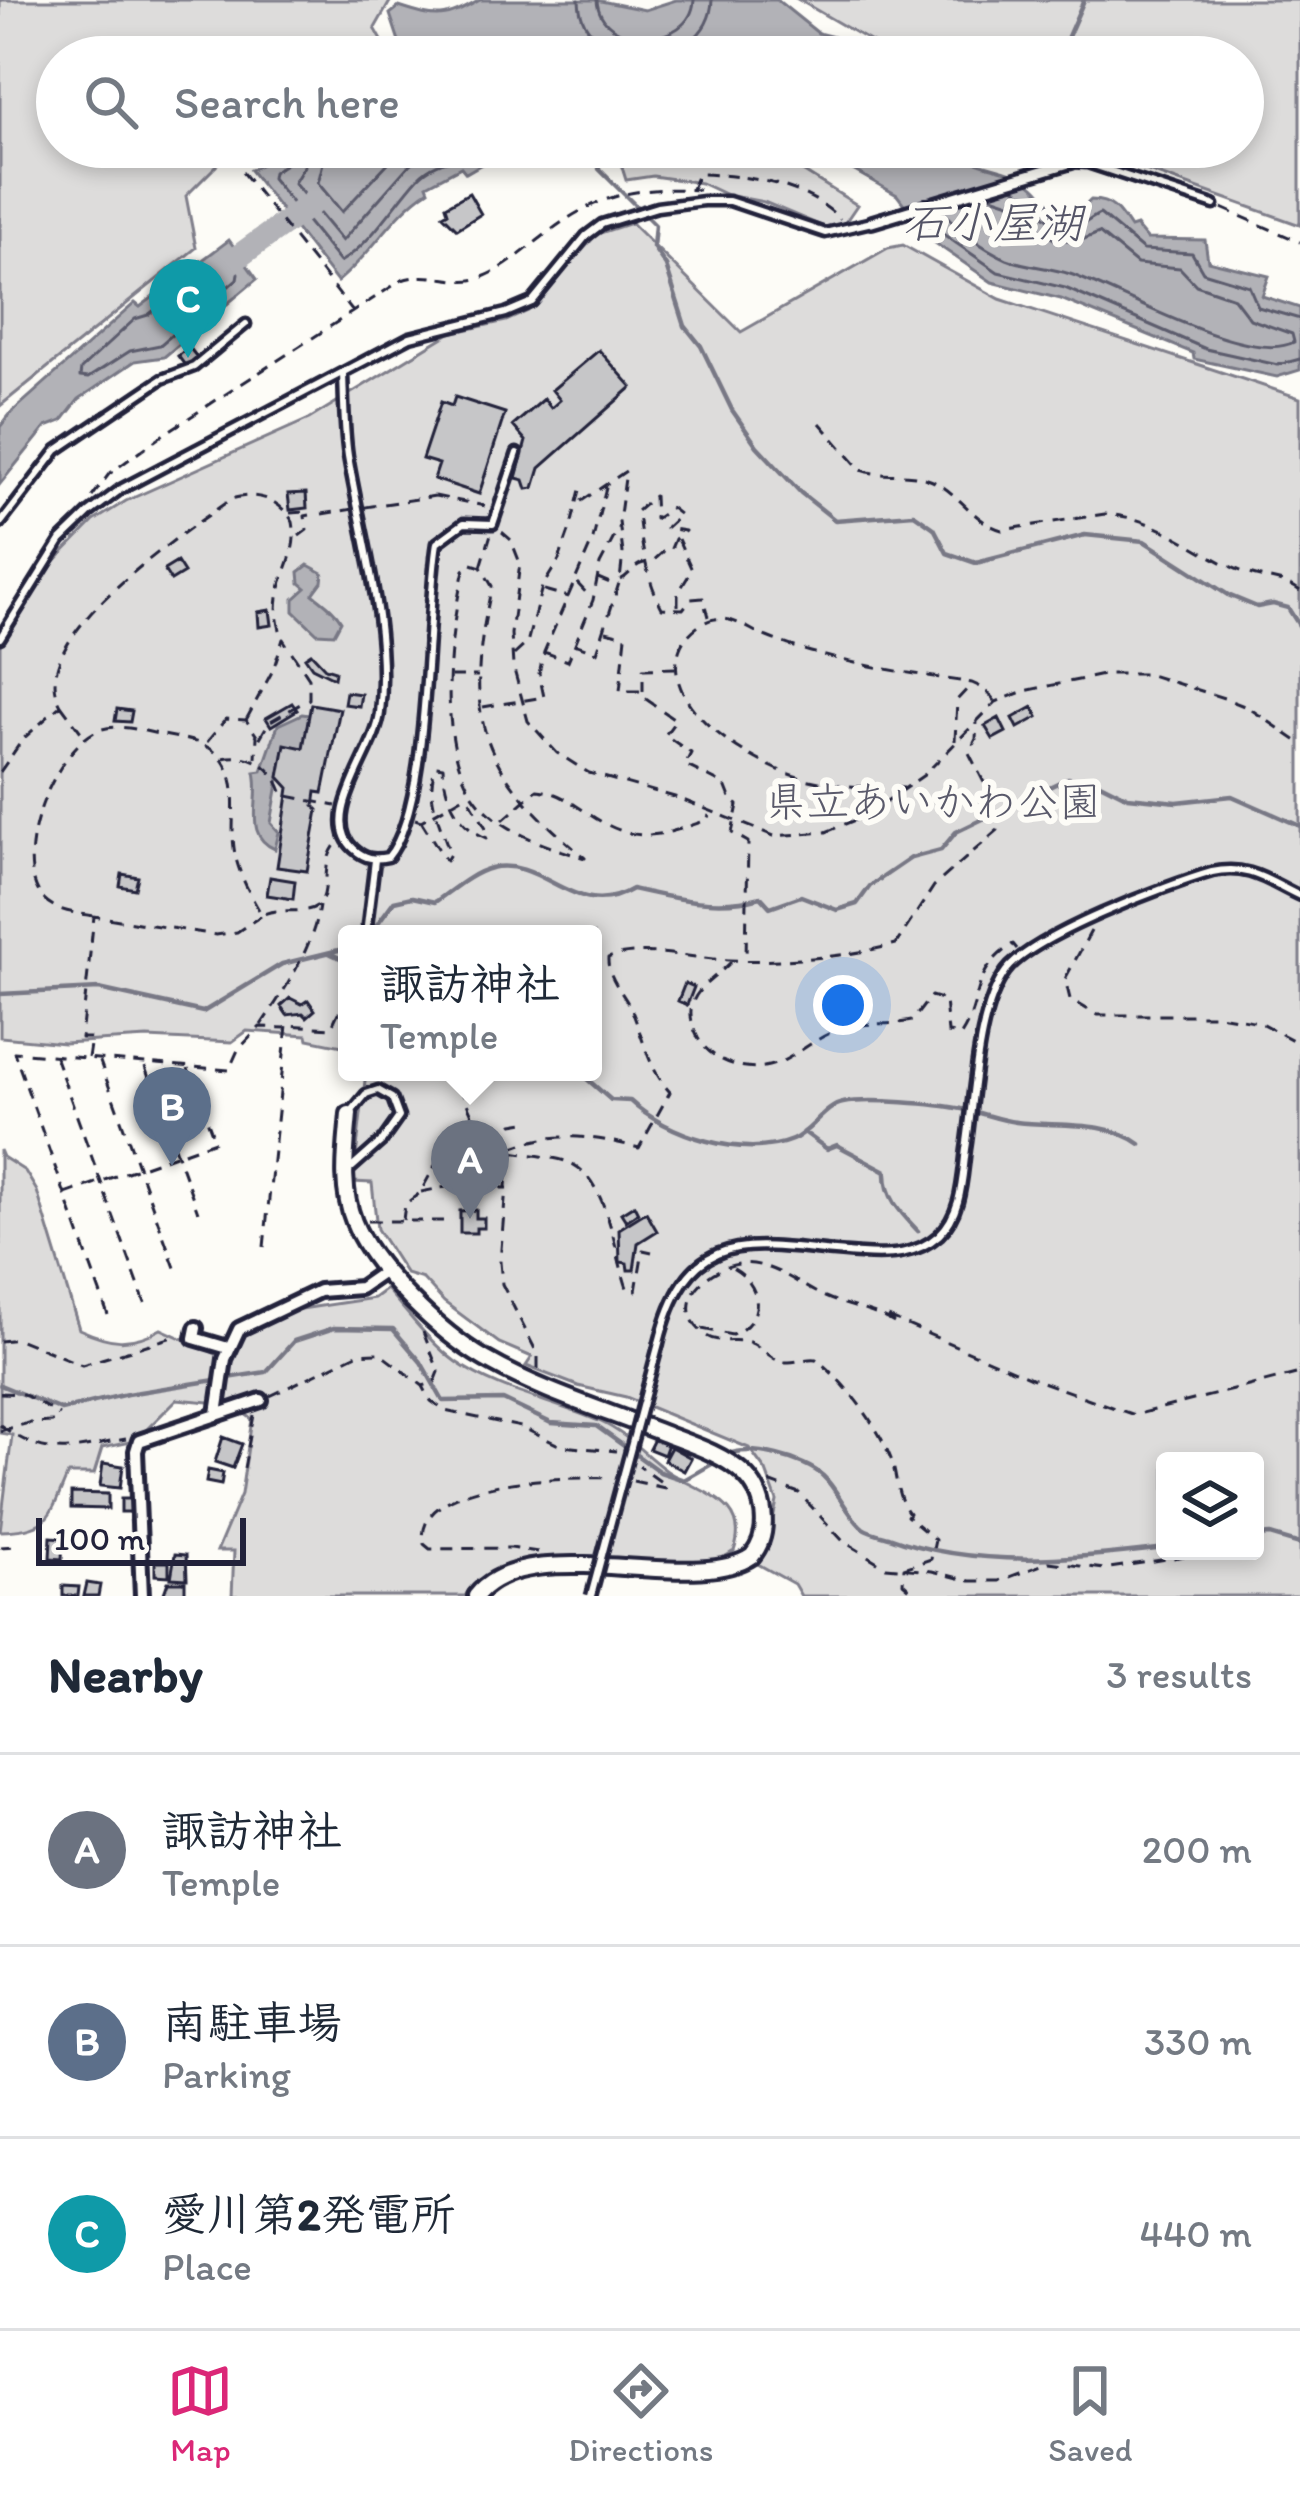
<!DOCTYPE html>
<html lang="en">
<head>
<meta charset="utf-8">
<style>
  body { margin:0; font-family:Itim,"Klee One",sans-serif; background:#f6f6f7; color:#1f2937 }
  .controls { position:absolute; right:36px; bottom:36px; display:grid; overflow:hidden; border-radius:12px; box-shadow:0 6px 18px #0003 }
  .controls button { width:108px; height:108px; display:grid; place-items:center; padding:0; border:0; border-bottom:3px solid #e0e1e3; background:#fff; color:#1f2937; font:60px sans-serif }
  .scale { position:absolute; left:36px; bottom:30px; width:210px; box-sizing:border-box; padding-left:12px; border:6px solid #22223b; border-top:0; font-size:33px; line-height:42px; white-space:nowrap; color:#22223b; -webkit-text-stroke:9px #fdfcf7; paint-order:stroke }
  .you { position:absolute; left:843px; top:1005px; width:42px; height:42px; margin:-30px; border:9px solid #fff; border-radius:50%; background:#1a73e8; box-shadow:0 0 0 18px #1a73e833 }
  .badge { display:grid; place-items:center; width:78px; height:78px; border-radius:50%; background:#db2777; color:#fff; font-size:39px; font-weight:700 }
  .pin { position:absolute; translate:-50% -99px; filter:drop-shadow(0 3px 6px #0008) }
  .pin::after { content:''; position:absolute; top:63px; width:42px; height:36px; background:inherit; clip-path:polygon(0 0,100% 0,50% 100%) }
  .popup { position:absolute; left:338px; top:925px; width:264px; height:156px; box-sizing:border-box; display:grid; place-content:center; border-radius:12px; background:#fff; filter:drop-shadow(0 3px 9px #0005); font-size:39px; white-space:nowrap; color:#747a83 }
  .popup b { font-size:45px; color:#1f2937 }
  .popup::after { content:''; position:absolute; left:50%; top:100%; margin-left:-24px; border:24px solid transparent; border-top-color:#fff }
  .list { margin:0; padding:0; list-style:none }
  h2 { display:flex; justify-content:space-between; align-items:center; height:156px; margin:0; padding:0 48px; font-size:51px }
  h2 small { font-size:39px; font-weight:400; color:#747a83 }
  .list li { display:grid; grid-template-columns:78px 1fr auto; gap:36px; align-items:center; box-sizing:border-box; height:192px; padding:0 48px; border-top:3px solid #e0e1e3 }
  .list b { display:block; font-size:45px; white-space:nowrap }
  .list p { margin:0; font-size:39px; white-space:nowrap; color:#747a83 }
  .list em { font-size:39px; font-style:normal; color:#747a83 }
  .icon { flex:none; width:66px; height:66px; fill:none; stroke:currentColor; stroke-width:2; stroke-linecap:round; stroke-linejoin:round }
  .map { position:relative; flex:none; width:1300px; height:1596px; overflow:hidden }
  .search { position:absolute; background:#fff; box-shadow:0 6px 18px #0003; left:36px; right:36px; top:36px; height:132px; display:flex; align-items:center; gap:30px; box-sizing:border-box; padding:0 42px; border-radius:66px; color:#747a83; font-size:45px }
  .sheet { height:732px; background:#fff }
  nav { display:flex; justify-content:space-around; align-items:center; box-sizing:border-box; height:168px; border-top:3px solid #e0e1e3; background:#fff; font-size:33px; color:#747a83 }
  nav a { display:grid; justify-items:center; gap:6px }
  nav .on { color:#db2777 }
  .map>svg:first-child { display:block }
  .green { fill:#dddcdb; stroke:#807f8b; stroke-width:3; fill-rule:evenodd }
  .water { fill:#b2b2b7; stroke:#787885; stroke-width:3 }
  .lines { fill:none; stroke-linecap:round; stroke-linejoin:round }
  .shore { stroke:#5c5c6d; stroke-width:3 }
  .stream { stroke:#787885; stroke-width:4.5 }
  .river { stroke:#b2b2b7; stroke-width:24 }
  .building { fill:#c6c6c8; stroke:#22223b; stroke-width:3 }
  .service-casing { stroke:#22223b; stroke-width:15 }
  .pedestrian-casing { stroke:#22223b; stroke-width:18 }
  .minor-casing { stroke:#22223b; stroke-width:20 }
  .tertiary-casing { stroke:#22223b; stroke-width:22 }
  .path { stroke:#22223b; stroke-width:3; stroke-dasharray:12 9; stroke-linecap:butt }
  .service { stroke:#fdfcf7; stroke-width:6 }
  .pedestrian { stroke:#fdfcf7; stroke-width:9 }
  .minor { stroke:#fdfcf7; stroke-width:10 }
  .tertiary { stroke:#fdfcf7; stroke-width:14 }
  .service-bridge-casing { stroke:#22223b; stroke-width:15; stroke-linecap:butt }
  .path-bridge { stroke:#22223b; stroke-width:3; stroke-dasharray:12 9; stroke-linecap:butt }
  .service-bridge { stroke:#fdfcf7; stroke-width:6 }
  .labels { text-anchor:middle; stroke-width:12; stroke-linejoin:round; paint-order:stroke }
  .park-label { font-size:42px; fill:#5a5a6b; stroke:#fdfcf7 }
  .water-label { font-size:45px; font-style:italic; fill:#545466; stroke:#fdfcf7 }
</style>
</head>
<body>
<div class="map">
<svg width="1300" height="1596" viewBox="0 0 1300 1596">
  <rect width="100%" height="100%" fill="#fdfcf7"/>
  <filter id="ink" filterUnits="userSpaceOnUse"><feTurbulence type="fractalNoise" baseFrequency=".00833" numOctaves="2"/><feDisplacementMap in="SourceGraphic" scale="24" xChannelSelector="R" yChannelSelector="G"/><feConvolveMatrix kernelMatrix="1 2 1 2 8 2 1 2 1" color-interpolation-filters="sRGB"/></filter>
  <g filter="url(#ink)">
    <!-- green -->
    <path class="green" d="M0 0H391L375 28 388 51 375 57H57V147H235L186 196 196 248 0 406Z
      M799 0H1300V225L1081 147H1243V57H886L882 48Z
      M653 147H764L857 205 844 224 824 227 764 202 727 195 701 183 653 176 626 180 621 164Z
      M631 223 741 332 888 248 903 245 1000 299 1300 398V1596H801L794 1584 758 1564 769 1538 777 1501 766 1471 749 1448 626 1397 578 1386 526 1366 532 1357 499 1343 444 1302 423 1279 406 1274 377 1229 372 1183 353 1182 366 1072H593V934H347V1047L308 1039 307 1035 247 1031 232 1042 147 1038 64 1043 0 1037V644L44 572 94 521 126 501 309 419 450 333 506 321 528 311 597 234ZM1165 1461H1255V1551H1165Z
      M0 1150 3 1157 25 1171 37 1191 79 1329C110 1343 130 1346 161 1329L214 1353 237 1349 243 1333 288 1311 374 1298 386 1289C408 1313 430 1343 456 1362 499 1392 554 1401 601 1422 627 1434 645 1455 667 1471 701 1494 751 1501 734 1551 724 1557 711 1566 700 1568 643 1579 498 1542 465 1596H232L234 1551H217L241 1494 252 1419 231 1404 177 1399 135 1441 102 1448 94 1474H68C49 1517 51 1530 0 1531L12 1435 0 1433Z"/>
    <!-- water -->
    <path class="water" d="M480 0H596L645 10 676 0H777L818 33 862 44 875 57H395L401 47 390 14 399 7C439 20 444 20 480 0Z
      M285 147H511L466 173 461 167 427 185 429 190C393 213 372 254 337 282L250 170 280 155Z
      M812 147H955C971 168 1001 165 1023 178 1050 194 1040 207 1076 214L1091 200C1112 200 1119 211 1130 228L1136 226 1147 239 1205 240 1208 261 1269 276 1262 296 1300 308V370L1277 377 1194 359 1193 353 1061 299 992 282 932 241 897 195Z
      M229 240 257 279 164 357 135 361 79 399 62 421 46 427 0 484V427L11 413 135 303 140 307Z
      M308 565 323 573 322 582 313 594C323 602 335 610 341 621L334 634 317 633 294 611V599L306 588 300 583 299 572Z
      M302 714 309 715 303 748 285 745 271 823 279 832 275 849C242 835 262 801 255 772L262 771 278 725Z"/>
    <g class="lines">
      <!-- shore -->
      <path class="shore" d="M579 0C581 73 709 73 712 0
        M597 0C600 50 691 50 694 0
        M294 147 290 161 273 172 272 178 340 262C370 245 395 203 418 178 437 157 466 160 487 147
        M309 147 307 161 294 183 342 241 410 164 440 147
        M327 147 318 183 342 212 403 147
        M1014 187C1034 201 1052 238 1083 224 1089 221 1094 216 1100 214L1143 250 1192 253 1203 272 1249 286 1258 307 1300 319
        M941 209C956 229 984 249 1007 259 1027 267 1050 267 1070 274 1120 291 1249 366 1294 342L1292 334 1250 319 1234 298 1196 285 1180 268 1137 264 1099 233 1079 241 1054 239 1029 225 1010 202 989 195
        M926 214 940 232 998 272 1065 288 1206 349 1278 365 1300 359
        M222 260 230 261 238 273 237 279 160 345 130 351 88 378 80 377 81 369 135 319 148 315Z"/>
      <!-- stream -->
      <path class="stream" d="M1059 57 1084 0
        M604 147 599 169 655 225 653 247 666 266 685 326 701 346 732 410 757 446 801 493 835 520 914 514 934 528 947 553 976 563 1085 535 1144 541 1228 595 1257 607 1273 604 1288 608 1300 627
        M1033 171 1037 147
        M370 934 394 901 412 897 435 902C451 891 471 873 491 868 544 856 575 923 632 889 676 899 718 909 761 897L770 907 801 896 837 910 857 904 870 886 911 858 941 850 956 832 1068 778 1100 783 1128 797 1177 802 1232 796 1300 826
        M331 954 347 961
        M0 994 99 989 203 1012 282 964 347 948
        M579 1072 611 1100 630 1101C666 1135 744 1160 792 1140 811 1132 825 1106 843 1103 868 1098 938 1104 962 1109 980 1112 998 1120 1016 1122 1056 1127 1106 1119 1140 1144
        M804 1132 827 1149 837 1145 886 1171C885 1197 901 1213 918 1231
        M0 1385 61 1410 127 1394 266 1372 294 1341 334 1328 393 1329 421 1362 443 1401 503 1400 551 1423 596 1426 660 1472 684 1480 717 1461
        M727 1455C750 1444 805 1459 823 1476 838 1490 847 1515 863 1528 869 1532 882 1535 889 1537 974 1569 1076 1559 1165 1548
        M1255 1536 1270 1535 1300 1544"/>
      <!-- river -->
      <path class="river" d="M213 275 311 204"/>
    </g>
    <!-- building -->
    <path class="building" d="M469 193 481 214 457 229 443 215 448 212 446 206Z
      M189 347 199 360 187 368 178 356Z
      M599 350 632 387 540 468 534 488 527 489 524 480 516 478 526 441 513 426 544 399 551 408 560 400 552 390Z
      M455 397 505 413 479 494 434 479 439 464 422 459 441 402 452 406Z
      M306 493 307 508 290 510 288 494Z
      M177 562 184 573 171 581 164 570Z
      M270 610 272 625 259 627 258 612Z
      M311 653 325 668 335 671 334 678 312 667 305 657Z
      M346 692 361 694 359 706 344 704Z
      M292 703 297 710 271 726 266 718Z
      M311 704 340 709 323 793 316 792 314 806 318 810 307 871 277 867 289 788 279 777 285 744 303 748Z
      M1033 707 1038 717 1018 728 1013 718Z
      M117 709 132 711 130 722 115 721Z
      M999 718 1006 732 993 739 985 726Z
      M122 874 138 877 135 889 120 886Z
      M270 877 295 881 293 899 267 895Z
      M685 983 694 987 687 1005 678 1001Z
      M290 998 302 1004 308 1000 315 1010 307 1017 303 1013 287 1015 281 1006Z
      M634 1205 638 1213 626 1221 621 1213Z
      M476 1210V1218H484V1228H476V1233H460V1211Z
      M646 1212 657 1231 638 1243 634 1270H628L627 1263 620 1262 619 1229Z
      M223 1437 242 1444 233 1468 215 1462Z
      M654 1439 668 1444 664 1455 649 1449Z
      M671 1447 691 1458 684 1471 664 1460Z
      M103 1463 123 1466 120 1488 100 1486Z
      M208 1470 223 1473 221 1485 206 1482Z
      M71 1493 108 1494V1509L71 1508Z
      M121 1499H134V1512H121Z
      M51 1537 63 1538 62 1559 50 1558Z
      M175 1554 186 1555 187 1579 171 1578Z
      M155 1562H169V1576L155 1575Z
      M168 1582H185V1596H163Z
      M87 1583 100 1585 98 1596H84Z
      M63 1586 79 1587 78 1596H63Z"/>
    <g class="lines">
      <!-- service casing -->
      <g class="service-casing">
        <path id="service" d="M1072 162 1087 163 1214 205
          M343 373C344 400 344 429 348 456 362 540 390 627 380 713 376 753 318 817 354 849 365 859 374 860 388 857 431 807 425 613 437 543L464 523 493 524 517 453
          M0 524 57 450 162 379 194 367 246 324
          M0 638 61 540 89 513 121 489 410 337 506 313 532 302 586 236 602 224 657 207 703 201H729L825 233 872 222
          M366 934 375 860
          M347 1172 382 1141 399 1117 392 1098 378 1090 366 1094 351 1112
          M659 1343C690 1217 757 1248 861 1254 889 1256 917 1255 939 1235 962 1213 962 1179 966 1149 974 1099 976 1011 1006 971 1032 936 1167 885 1212 872 1249 864 1268 881 1300 896"/>
      </g>
      <!-- pedestrian casing -->
      <g class="pedestrian-casing">
        <path id="pedestrian" d="M872 222 1072 162"/>
      </g>
      <!-- minor casing -->
      <g class="minor-casing">
        <path id="minor" d="M196 1328 194 1338 228 1348
          M217 1414 225 1359 239 1329 319 1291 360 1288 386 1270
          M142 1596 136 1451 139 1441 261 1400"/>
      </g>
      <!-- tertiary casing -->
      <g class="tertiary-casing">
        <path id="tertiary" d="M349 1114C346 1151 340 1187 354 1222 373 1270 442 1334 485 1359 540 1391 604 1410 662 1433 690 1444 721 1453 743 1473 765 1493 772 1532 752 1556 694 1596 528 1530 476 1596"/>
      </g>
      <!-- path -->
      <path class="path" d="M242 172 353 312
        M692 189 698 174C746 175 804 183 840 219
        M1222 208 1300 242
        M820 423 861 470C884 478 907 471 930 480 958 491 973 522 1002 530L1105 514C1163 518 1196 554 1246 573 1265 580 1284 578 1300 591
        M435 496 485 506
        M92 497 109 474 164 434 402 280C430 270 452 285 477 279 501 272 521 253 541 238 593 196 633 186 699 190
        M290 513 305 512V516
        M502 532 511 540 520 563 511 634 513 666 528 721 557 753 589 773 678 798 774 836 826 832 865 816 924 775 996 702 1024 691 1108 674H1147L1224 698 1249 708 1300 743
        M299 536 307 530 305 516 310 515
        M472 564 481 567 492 586C461 722 481 770 585 858 551 848 512 835 486 810 432 760 449 634 464 570Z
        M481 567 491 534
        M598 578 617 586
        M620 580C633 574 634 561 651 563L664 551H670L675 539 685 531 666 528 680 515 671 508 655 519 654 496 637 511 638 513C642 548 646 577 662 608L683 609 691 599 703 598 708 617
        M577 583 591 598
        M544 590 569 597
        M678 606V593L692 570 678 539
        M606 631 626 636 620 691H641
        M574 644 597 652 620 580 623 553 619 522 626 471 574 506
        M544 652 568 661 593 600 600 564 619 528
        M514 655 527 643 542 587 559 560 571 526 582 482
        M675 668 643 669V697L676 720 665 735 691 753 685 765 725 785 731 800 738 805 732 833 748 842 746 959
        M451 676H478
        M61 705 84 736
        M483 707 544 697 539 673 544 652 593 539 607 483
        M246 720 273 670 283 639 309 678V699L269 722 257 743
        M955 741 957 700 971 685
        M207 742 226 719 246 720 257 736 256 758
        M223 758C252 752 275 767 283 795L336 806
        M0 772 23 739 61 705C22 638 186 532 231 499 257 491 279 499 293 522 301 565 263 586 283 639
        M904 788C857 787 813 787 770 766 729 746 658 699 681 646 686 634 703 620 715 619 733 616 751 631 767 637 832 663 903 672 972 683L985 689 995 701
        M415 819 421 821 464 796
        M503 820 537 790C559 792 571 802 589 814 635 845 659 837 707 820L709 815
        M421 821 446 861 450 854C441 823 424 797 436 766L443 767C445 798 457 825 486 838L489 833 467 795
        M94 916C76 913 56 912 43 898 9 859 55 747 99 730 119 723 143 731 163 735 183 739 207 741 221 758 241 783 230 818 234 848 237 871 250 895 262 915 284 903 321 924 325 889 327 873 325 856 337 843
        M1091 931 1065 979 1070 999 1097 1015H1218L1259 1022 1300 1044
        M731 962C707 986 677 996 698 1038 706 1052 719 1060 735 1065 783 1077 797 1045 838 1030 863 1021 887 1026 912 1021L931 996 945 1000 948 1033 961 1035C984 999 969 973 1013 944L1017 949
        M261 1025C284 991 313 948 319 906
        M55 1056 145 1303
        M88 1058 91 1038H81L94 916 216 935 237 932 261 916
        M99 1059 178 1276
        M145 1067 198 1212
        M442 1072 459 1086 487 1148 506 1163
        M511 1152C529 1155 551 1156 568 1162 608 1178 614 1251 627 1288L636 1291 643 1250 652 1252
        M508 1188H502L489 1170 491 1141 513 1124 532 1121
        M421 1192 446 1187
        M65 1194 215 1141 188 1069
        M403 1220 405 1204 420 1193 460 1120H468L477 1127
        M368 1221H450
        M264 1247 287 1025 331 1028 338 1013 347 1009
        M108 1315 14 1052 229 1070 238 1050 260 1027 287 1028
        M888 1317 1031 1378 1134 1415 1300 1373
        M894 1323C872 1310 848 1307 825 1297 798 1285 771 1260 739 1264 707 1268 668 1304 704 1334 717 1345 734 1338 749 1342 764 1347 771 1363 789 1362 799 1362 806 1358 816 1359 844 1381 878 1425 891 1459 898 1479 895 1495 909 1513L907 1516 935 1540 931 1559 904 1568 903 1583 918 1596
        M702 1329 732 1335C767 1320 762 1284 732 1268
        M423 1332 439 1372 435 1382 423 1386
        M0 1341 18 1339 82 1365 179 1335
        M538 1369V1355L502 1284 500 1262 509 1149C553 1130 594 1136 639 1148L670 1092C648 1068 644 1040 632 1011 624 993 607 978 608 958 642 945 692 959 729 960 783 962 844 958 896 944L934 886 998 830 1000 814 969 753 976 739 977 721
        M0 1393 23 1394 59 1415
        M270 1396 357 1354 379 1353 423 1386 431 1401 445 1411 521 1427 561 1446 616 1451
        M0 1425C49 1461 72 1449 126 1439
        M0 1431 29 1423 56 1422
        M244 1468 254 1415
        M633 1481 665 1488V1485L639 1466
        M769 1482 799 1493 843 1541 886 1567 932 1571 970 1581H999L1049 1562 1104 1569 1192 1555
        M0 1547 19 1546
        M538 1552 511 1548 430 1549 424 1544C411 1477 568 1477 611 1478"/>
      <!-- service -->
      <use href="#service" class="service"/>
      <!-- pedestrian -->
      <use href="#pedestrian" class="pedestrian"/>
      <!-- minor -->
      <use href="#minor" class="minor"/>
      <!-- tertiary -->
      <use href="#tertiary" class="tertiary"/>
      <!-- service-bridge casing -->
      <g class="service-bridge-casing">
        <path id="service-bridge" d="M591 1596 659 1343"/>
      </g>
      <!-- path-bridge -->
      <path class="path-bridge" d="M322 514 435 496"/>
      <!-- service-bridge -->
      <use href="#service-bridge" class="service-bridge"/>
    </g>
  </g>
  <g class="labels">
    <!-- park labels -->
    <g class="park-label">
      <text x="933" y="816">県立あいかわ公園</text>
    </g>
    <!-- water labels -->
    <g class="water-label">
      <text x="993" y="238">石小屋湖</text>
    </g>
  </g>
</svg>
<div class="controls">
<button><svg class="icon" aria-label="layers" viewBox="0 0 24 24"><path d="M12 4l9 5-9 5-9-5zM3 14l9 5 9-5"/></svg></button>
</div>
<div class="scale">100 m</div>
<div class="you"></div>
<div class="pin badge" style="left:470px;top:1219px;background:#6b7280">A</div>
<div class="popup"><b>諏訪神社</b>Temple</div>
<div class="pin badge" style="left:172px;top:1166px;background:#5c6f8a">B</div>
<div class="pin badge" style="left:188px;top:358px;background:#0f9aa8">C</div>
<div class="search"><svg class="icon" aria-label="search" viewBox="0 0 24 24"><circle cx="10" cy="10" r="6"/><path d="M15 15l6 6"/></svg>Search here</div>
</div>
<section class="sheet">
<h2>Nearby<small>3 results</small></h2>
<ul class="list">
<li><span class="badge" style="background:#6b7280">A</span><div><b>諏訪神社</b><p>Temple</p></div><em>200 m</em></li>
<li><span class="badge" style="background:#5c6f8a">B</span><div><b>南駐車場</b><p>Parking</p></div><em>330 m</em></li>
<li><span class="badge" style="background:#0f9aa8">C</span><div><b>愛川第2発電所</b><p>Place</p></div><em>440 m</em></li>
</ul>
</section>
<nav>
<a class="on"><svg class="icon" aria-label="map" viewBox="0 0 24 24"><path d="M3 6l6-2 6 2 6-2v14l-6 2-6-2-6 2zM9 4v14M15 6v14"/></svg>Map</a>
<a><svg class="icon" aria-label="directions" viewBox="0 0 24 24"><path d="M12 3l9 9-9 9-9-9zM9 14v-3h6M13 9l2 2-2 2"/></svg>Directions</a>
<a><svg class="icon" aria-label="saved" viewBox="0 0 24 24"><path d="M7 4h10v16l-5-4-5 4z"/></svg>Saved</a>
</nav>
</body>
</html>
